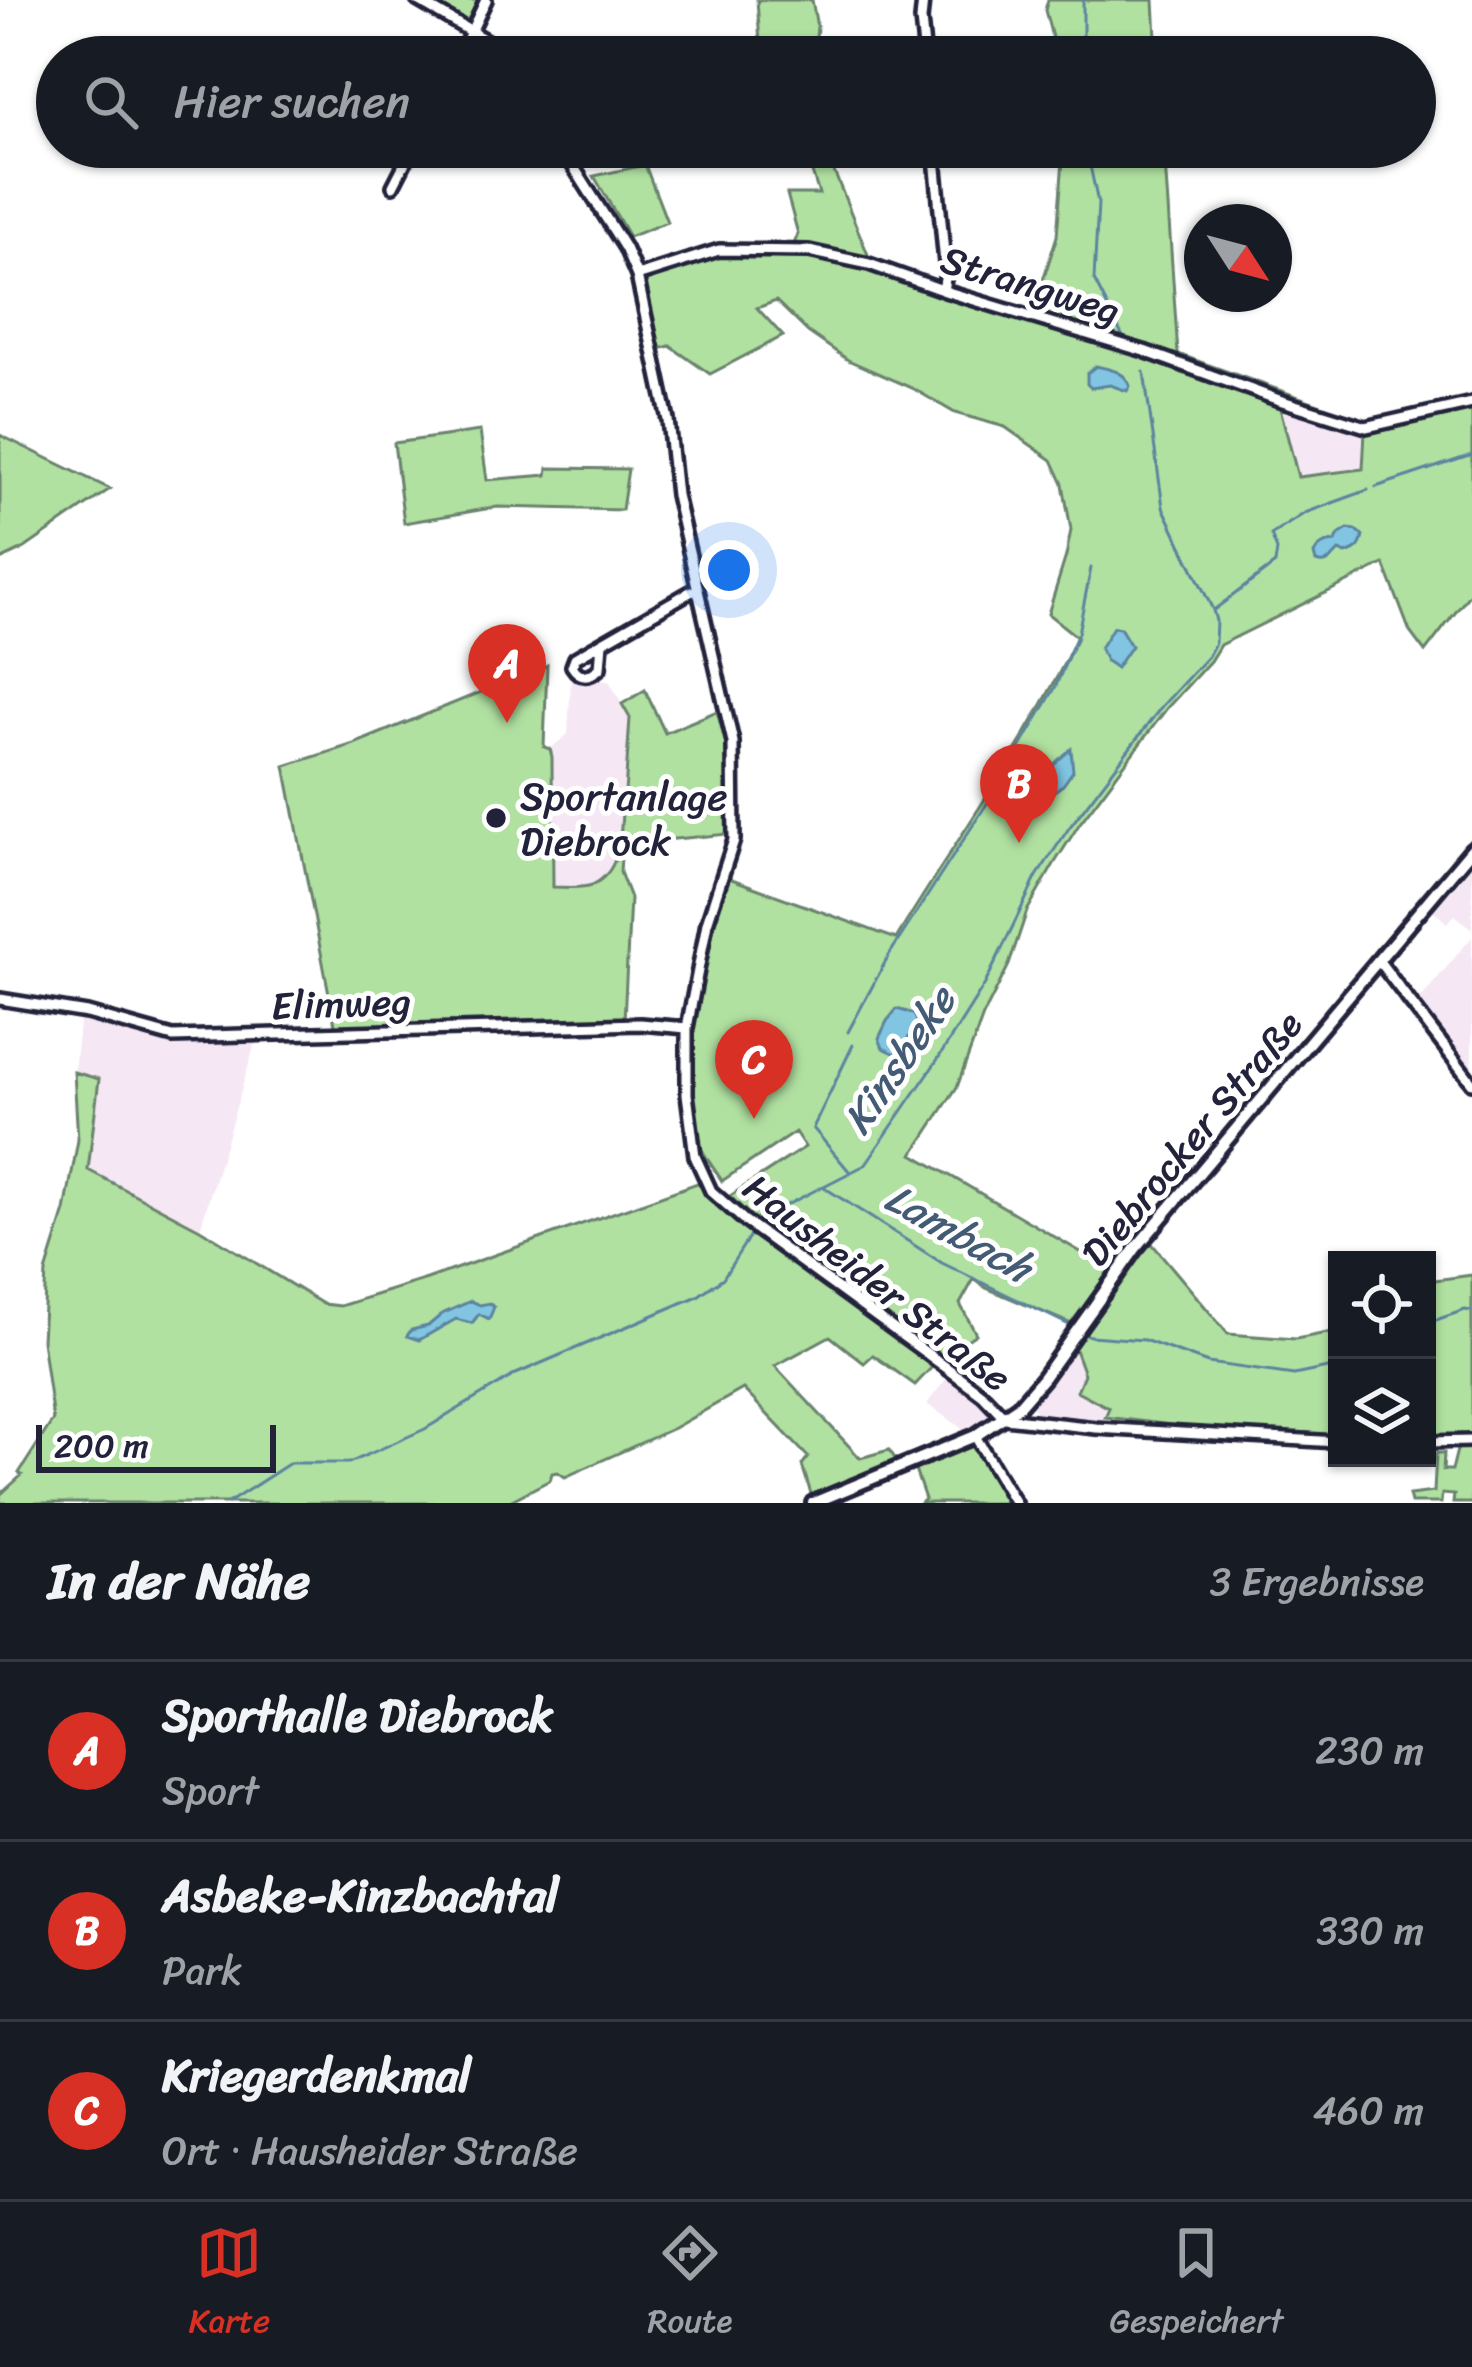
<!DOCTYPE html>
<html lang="de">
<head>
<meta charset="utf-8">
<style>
  body { margin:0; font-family:Sriracha,sans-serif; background:#242831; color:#f1f3f6 }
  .controls { position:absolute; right:36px; bottom:36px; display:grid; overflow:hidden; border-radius:0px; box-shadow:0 3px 9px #0004 }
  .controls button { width:108px; height:108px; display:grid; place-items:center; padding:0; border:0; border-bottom:3px solid #363941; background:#171b24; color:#f1f3f6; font:60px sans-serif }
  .compass { position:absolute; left:1184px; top:204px; width:108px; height:108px; border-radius:50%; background:#171b24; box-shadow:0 3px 9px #0004; rotate:126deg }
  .scale { position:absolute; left:36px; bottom:30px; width:240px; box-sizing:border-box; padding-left:12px; border:6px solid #22223b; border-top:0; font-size:33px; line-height:42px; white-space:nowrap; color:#22223b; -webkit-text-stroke:9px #fff; paint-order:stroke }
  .you { position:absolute; left:729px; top:570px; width:42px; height:42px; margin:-30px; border:9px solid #fff; border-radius:50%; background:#1a73e8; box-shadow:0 0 0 18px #1a73e833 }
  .badge { display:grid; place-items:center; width:78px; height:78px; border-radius:50%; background:#d93025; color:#fff; font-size:39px; font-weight:700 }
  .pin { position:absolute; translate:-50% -99px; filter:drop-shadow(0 3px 6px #0008) }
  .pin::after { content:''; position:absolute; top:63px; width:42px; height:36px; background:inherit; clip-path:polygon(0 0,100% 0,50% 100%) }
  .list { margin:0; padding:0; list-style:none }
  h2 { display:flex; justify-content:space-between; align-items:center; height:156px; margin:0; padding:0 48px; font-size:51px }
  h2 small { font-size:39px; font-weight:400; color:#9ea1a6 }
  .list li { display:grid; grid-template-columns:78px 1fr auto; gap:36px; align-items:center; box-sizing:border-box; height:180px; padding:0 48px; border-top:3px solid #363941 }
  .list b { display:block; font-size:45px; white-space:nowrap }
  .list p { margin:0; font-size:39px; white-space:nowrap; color:#9ea1a6 }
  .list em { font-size:39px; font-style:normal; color:#9ea1a6 }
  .icon { flex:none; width:66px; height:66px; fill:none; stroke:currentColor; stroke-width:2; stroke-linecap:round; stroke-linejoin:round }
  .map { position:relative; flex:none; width:1472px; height:1503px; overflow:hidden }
  .search { position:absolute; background:#171b24; box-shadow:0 3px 9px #0004; left:36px; right:36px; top:36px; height:132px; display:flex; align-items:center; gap:30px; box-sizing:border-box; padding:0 42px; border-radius:66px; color:#9ea1a6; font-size:45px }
  .sheet { height:696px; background:#171b24 }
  nav { display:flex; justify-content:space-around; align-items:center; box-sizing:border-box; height:168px; border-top:3px solid #363941; background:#171b24; font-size:33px; color:#9ea1a6 }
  nav a { display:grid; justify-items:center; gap:6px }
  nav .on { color:#d93025 }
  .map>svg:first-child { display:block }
  .built { fill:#f5e8f4 }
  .green { fill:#b1e1a1; stroke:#6a826e; stroke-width:3; fill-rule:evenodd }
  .water { fill:#81c5e2; stroke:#5b849f; stroke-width:3 }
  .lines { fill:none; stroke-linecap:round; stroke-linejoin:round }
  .stream { stroke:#5b849f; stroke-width:3 }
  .minor-casing { stroke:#22223b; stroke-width:18 }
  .major-casing { stroke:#22223b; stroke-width:20 }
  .minor { stroke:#fff; stroke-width:9 }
  .major { stroke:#fff; stroke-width:10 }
  .poi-dot { fill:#22223b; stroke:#fff; stroke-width:4.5 }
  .labels { text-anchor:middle; stroke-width:10; stroke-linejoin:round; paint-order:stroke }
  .street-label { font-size:39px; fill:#22223b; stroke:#fff }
  .poi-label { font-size:39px; fill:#22223b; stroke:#fff; text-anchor:start }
  .water-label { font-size:42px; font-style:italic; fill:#435b75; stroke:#fff }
</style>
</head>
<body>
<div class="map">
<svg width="1472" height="1503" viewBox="0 0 1472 1503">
  <rect width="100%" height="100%" fill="#fff"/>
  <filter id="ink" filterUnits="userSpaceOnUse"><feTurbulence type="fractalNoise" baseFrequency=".00833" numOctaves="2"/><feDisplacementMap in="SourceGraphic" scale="24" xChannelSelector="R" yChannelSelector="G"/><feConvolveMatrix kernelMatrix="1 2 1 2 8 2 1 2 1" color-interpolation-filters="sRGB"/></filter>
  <g filter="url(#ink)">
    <!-- built -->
    <path class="built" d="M1280 408 1366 432 1363 470 1298 477Z
      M571 678 609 681 630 718 619 887 553 888 550 749 568 734Z
      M1472 860V929L1455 915 1447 923 1430 908Z
      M1472 937V1080L1416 1004Z
      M80 1015 165 1038 257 1037 200 1229 88 1169 99 1079 74 1072Z
      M1073 1344 1084 1374 1109 1408 1096 1425 1050 1420 1039 1416 1032 1408 1034 1401Z
      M950 1374 978 1395 996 1417 968 1433 927 1404Z"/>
    <!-- green -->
    <path class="green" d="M427 0H478L467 22Z
      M757 0H812L817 27 814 57H761Z
      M1048 0H1154L1157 57H1057L1045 10Z
      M804 147H824L869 257 943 289 1032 315 1057 236 1064 147H1164L1178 354 1366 421 1369 425 1472 405V591L1425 652 1410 632 1384 564 1220 645 1210 661 1167 708 1080 823 1054 864 1027 911 1009 965 983 1016 957 1087 913 1154 1108 1268 1118 1278 1149 1240 1228 1334 1296 1339 1337 1331V1436L1214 1430 1105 1417 1109 1408 1077 1391 1084 1374 1073 1344 1081 1328 986 1288 974 1279 960 1304 976 1334 942 1357 907 1332 905 1334 863 1312 934 1365 915 1385 873 1355 864 1363 830 1336 775 1366 860 1458 889 1450 897 1461 812 1497 802 1465 808 1457 743 1389 674 1428 565 1477 558 1472 552 1473 550 1480 506 1503H0V1495L22 1475 19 1473 53 1420 42 1340 46 1272 65 1211 78 1140 74 1072 99 1079 88 1170 200 1229 323 1304 340 1306 427 1279 700 1182 706 1194 752 1231 757 1223 730 1196 805 1147 795 1132 722 1181C714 1168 703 1155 698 1141 692 1127 692 1111 691 1095 685 1022 700 946 729 878L896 939C957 838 1027 744 1077 637L1048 614 1066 556 1071 530 1063 484 1052 460 1005 427 955 413 914 389 848 360 808 332 776 301 757 308 783 336 710 374 670 346 656 350 639 278 722 253 810 247 794 244 798 234 787 194H819ZM1280 408 1365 432 1363 469 1298 477Z
      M645 165 667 222 629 237 594 176Z
      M480 431 487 480 547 475 548 468 628 469 622 510 497 507 404 523 394 443Z
      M0 435 110 489 25 548 0 560Z
      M547 665 544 747 550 749 552 757 553 887C566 887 581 889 592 885 625 870 620 826 623 796L625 793 630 718 622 704 645 690 665 733 717 711 726 745 729 834 622 844 620 872 630 898 624 1021 336 1030 285 766 354 744Z
      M1472 1275V1437H1427V1281Z
      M986 1442 1023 1503H921L925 1499 914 1467 966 1445Z
      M1472 1444V1503H1453L1454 1495 1442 1494 1441 1503H1411L1409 1495 1434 1492 1436 1453H1444L1443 1470H1452L1457 1450 1463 1445Z"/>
    <!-- water -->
    <path class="water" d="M1096 366C1110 369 1125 371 1130 386L1127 391 1110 385 1091 388 1087 384V373Z
      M1348 529 1356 530 1363 536C1361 547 1357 550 1346 554L1339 551C1331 559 1328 566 1316 562L1314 554C1319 545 1325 543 1335 542L1340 534Z
      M1113 627 1120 628 1131 646 1116 668 1106 661 1100 648Z
      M1071 749 1073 771 1063 785 1049 795 1043 794C1039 774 1057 761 1071 749Z
      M897 1009 914 1014 917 1021 914 1031 896 1054 883 1048 879 1038 887 1021Z
      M471 1301 480 1305 489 1303 494 1307 489 1319 479 1314 472 1323 456 1319 419 1340 407 1336 411 1330 428 1326 442 1314Z"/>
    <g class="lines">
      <!-- stream -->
      <path class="stream" d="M1083 57V0
        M1086 147 1098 203 1094 280 1125 341
        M1376 487 1472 455
        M1215 609 1275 564 1277 550 1271 535 1305 513 1368 490
        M848 1032 889 955 997 788 1055 688 1078 633 1091 568
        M849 1171 813 1128 853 1045
        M825 1188 942 1263 1069 1325
        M1427 1323 1465 1310 1472 1311
        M1082 1333 1090 1336 1144 1340 1208 1363 1294 1375 1337 1366
        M228 1503 290 1463H349L425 1429 516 1374 698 1296 723 1278 761 1218 865 1165 936 1062 985 984 1037 876 1069 828 1162 706 1208 656 1215 643 1216 621 1213 610 1163 507 1144 372"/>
      <!-- minor casing -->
      <g class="minor-casing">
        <path id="minor" d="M417 0 485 40 504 57
          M923 0 921 20 925 57
          M459 57 486 0
          M561 147 625 248 637 276 668 420 676 495 733 742 734 840 707 923 687 1028V1094L695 1156 711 1191 745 1221 955 1374 983 1395 1005 1418 1096 1428 1337 1442
          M934 147 946 274 943 290
          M393 186 413 147
          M637 276 719 250 809 251 869 264 948 292 1144 351 1279 400 1366 427 1472 403
          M602 643 600 668C590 677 580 679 572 666L575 658 690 592 697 590
          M1378 960 1472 1083
          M0 999 87 1013 173 1037 640 1024 687 1028
          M975 1436 1015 1503
          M1427 1442 1472 1441"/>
      </g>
      <!-- major casing -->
      <g class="major-casing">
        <path id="major" d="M813 1503 975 1436 1018 1407 1043 1378 1135 1249 1472 849"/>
      </g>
      <!-- minor -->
      <use href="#minor" class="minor"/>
      <!-- major -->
      <use href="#major" class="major"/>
    </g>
  </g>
  <!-- markers -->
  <circle class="poi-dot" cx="496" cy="818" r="12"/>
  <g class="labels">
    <!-- street labels -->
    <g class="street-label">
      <text transform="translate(1031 284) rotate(17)" y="14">Strangweg</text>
      <text transform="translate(341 1003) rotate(-2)" y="14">Elimweg</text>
      <text transform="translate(1191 1138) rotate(-50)" y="14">Diebrocker Straße</text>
      <text transform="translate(878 1282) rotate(38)" y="14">Hausheider Straße</text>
    </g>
    <!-- poi labels -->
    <g class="poi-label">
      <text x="520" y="810">Sportanlage<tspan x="520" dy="45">Diebrock</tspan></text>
    </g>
    <!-- water labels -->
    <g class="water-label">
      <text transform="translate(898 1060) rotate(-56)" y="15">Kinsbeke</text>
      <text transform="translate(959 1232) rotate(29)" y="15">Lambach</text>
    </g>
  </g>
</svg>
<div class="controls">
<button><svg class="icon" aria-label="locate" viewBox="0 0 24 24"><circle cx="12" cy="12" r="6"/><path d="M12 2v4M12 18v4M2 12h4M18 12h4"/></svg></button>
<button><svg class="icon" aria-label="layers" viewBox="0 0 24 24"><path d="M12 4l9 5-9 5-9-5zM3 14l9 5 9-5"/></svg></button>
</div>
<svg class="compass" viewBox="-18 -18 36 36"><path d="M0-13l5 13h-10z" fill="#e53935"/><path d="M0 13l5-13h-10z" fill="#9ea1a6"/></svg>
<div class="scale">200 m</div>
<div class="you"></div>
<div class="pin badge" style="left:507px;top:723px">A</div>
<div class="pin badge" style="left:1019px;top:843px">B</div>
<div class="pin badge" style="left:754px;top:1119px">C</div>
<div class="search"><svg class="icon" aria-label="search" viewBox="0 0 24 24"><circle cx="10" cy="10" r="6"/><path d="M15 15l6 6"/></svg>Hier suchen</div>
</div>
<section class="sheet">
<h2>In der Nähe<small>3 Ergebnisse</small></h2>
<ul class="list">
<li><span class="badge">A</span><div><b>Sporthalle Diebrock</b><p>Sport</p></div><em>230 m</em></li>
<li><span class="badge">B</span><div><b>Asbeke-Kinzbachtal</b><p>Park</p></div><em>330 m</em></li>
<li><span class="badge">C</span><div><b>Kriegerdenkmal</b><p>Ort · Hausheider Straße</p></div><em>460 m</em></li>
</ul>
</section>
<nav>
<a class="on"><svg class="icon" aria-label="map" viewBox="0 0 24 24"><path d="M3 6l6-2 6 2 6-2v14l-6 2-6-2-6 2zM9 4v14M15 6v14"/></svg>Karte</a>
<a><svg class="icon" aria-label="directions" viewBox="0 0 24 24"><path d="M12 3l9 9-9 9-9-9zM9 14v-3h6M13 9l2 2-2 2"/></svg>Route</a>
<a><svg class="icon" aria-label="saved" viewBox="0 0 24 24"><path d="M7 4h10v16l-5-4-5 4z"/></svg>Gespeichert</a>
</nav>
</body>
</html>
